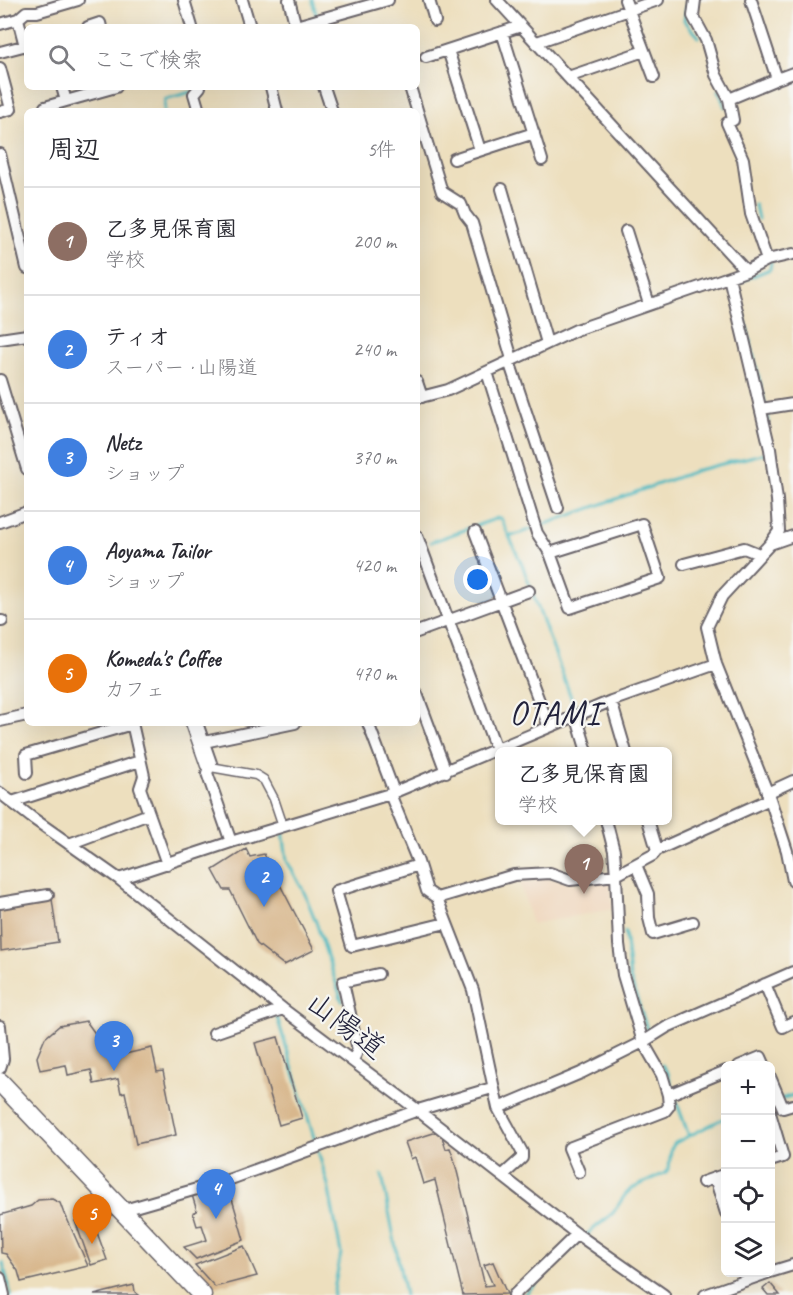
<!DOCTYPE html>
<html lang="ja">
<head>
<meta charset="utf-8">
<style>
  body { margin:0; font-family:Caveat,"Klee One",sans-serif; background:#f2f2f3; color:#2b2b33 }
  .controls { position:absolute; right:18px; bottom:18px; display:grid; overflow:hidden; border-radius:9px; box-shadow:0 6px 24px #0002 }
  .controls button { width:54px; height:54px; display:grid; place-items:center; padding:0; border:0; border-bottom:2px solid #e1e1e2; background:#fff; color:#2b2b33; font:30px sans-serif }
  .you { position:absolute; left:478px; top:580px; width:21px; height:21px; margin:-15px; border:4px solid #fff; border-radius:50%; background:#1a73e8; box-shadow:0 0 0 9px #1a73e833 }
  .badge { display:grid; place-items:center; width:39px; height:39px; border-radius:50%; background:#111827; color:#fff; font-size:20px; font-weight:700 }
  .pin { position:absolute; translate:-50% -50px; filter:drop-shadow(0 2px 3px #0008) }
  .pin::after { content:''; position:absolute; top:32px; width:21px; height:18px; background:inherit; clip-path:polygon(0 0,100% 0,50% 100%) }
  .popup { position:absolute; left:495px; top:747px; width:177px; height:78px; box-sizing:border-box; display:grid; place-content:center; border-radius:9px; background:#fff; filter:drop-shadow(0 2px 4px #0005); font-size:20px; white-space:nowrap; color:#7c7c81 }
  .popup b { font-size:22px; color:#2b2b33 }
  .popup::after { content:''; position:absolute; left:50%; top:100%; margin-left:-12px; border:12px solid transparent; border-top-color:#fff }
  .list { margin:0; padding:0; list-style:none }
  h2 { display:flex; justify-content:space-between; align-items:center; height:78px; margin:0; padding:0 24px; font-size:26px }
  h2 small { font-size:20px; font-weight:400; color:#7c7c81 }
  .list li { display:grid; grid-template-columns:39px 1fr auto; gap:18px; align-items:center; box-sizing:border-box; height:108px; padding:0 24px; border-top:2px solid #e1e1e2 }
  .list b { display:block; font-size:22px; white-space:nowrap }
  .list p { margin:0; font-size:20px; white-space:nowrap; color:#7c7c81 }
  .list em { font-size:20px; font-style:normal; color:#7c7c81 }
  .icon { flex:none; width:33px; height:33px; fill:none; stroke:currentColor; stroke-width:2; stroke-linecap:round; stroke-linejoin:round }
  .map { position:relative; flex:none; width:793px; height:1295px; overflow:hidden }
  .search { position:absolute; background:#fff; box-shadow:0 6px 24px #0002; left:24px; top:24px; width:396px; height:66px; display:flex; align-items:center; gap:15px; box-sizing:border-box; padding:0 21px; border-radius:9px; color:#7c7c81; font-size:22px }
  .panel { position:absolute; background:#fff; box-shadow:0 6px 24px #0002; left:24px; top:108px; width:396px; height:618px; border-radius:9px }
  .map>svg:first-child { display:block }
  .built { fill:#efd6bc }
  .lines { fill:none; stroke-linecap:round; stroke-linejoin:round }
  .stream { stroke:#49b8c0; stroke-width:3 }
  .building { fill:#d8b78d }
  .pedestrian-casing { stroke:#696469; stroke-width:11 }
  .minor-casing { stroke:#696469; stroke-width:14 }
  .trunk-casing { stroke:#696469; stroke-width:21 }
  .pedestrian { stroke:#fff; stroke-width:8 }
  .minor { stroke:#fff; stroke-width:10 }
  .trunk { stroke:#fff; stroke-width:18 }
  .labels { text-anchor:middle; stroke-width:4.5; stroke-linejoin:round; paint-order:stroke }
  .street-label { font-size:30px; fill:#22223b; stroke:#f6f6f2 }
  .quarter-label { font-size:33px; letter-spacing:1.5px; fill:#22223b; stroke:#f6f6f2 }
</style>
</head>
<body>
<div class="map">
<svg width="793" height="1295" viewBox="0 0 793 1295">
  <rect width="100%" height="100%" fill="#f6f6f2"/>
  <filter id="ink" filterUnits="userSpaceOnUse"><feTurbulence type="fractalNoise" baseFrequency=".0167" numOctaves="2"/><feDisplacementMap in="SourceGraphic" scale="12" xChannelSelector="R" yChannelSelector="G"/><feConvolveMatrix kernelMatrix="1 2 1 2 8 2 1 2 1" color-interpolation-filters="sRGB"/></filter>
  <filter id="wash" filterUnits="userSpaceOnUse"><feTurbulence type="fractalNoise" baseFrequency=".008" numOctaves="4" result="noise"/><feDisplacementMap in="SourceGraphic" scale="24" xChannelSelector="R" yChannelSelector="G"/><feGaussianBlur stdDeviation="1.35" result="paint"/><feColorMatrix in="noise" values="0 0 0 0 0 0 0 0 0 0 0 0 0 0 0 0 0 1.4 0 .05"/><feComposite in="paint" operator="in"/></filter>
  <g filter="url(#wash)">
    <rect width="100%" height="100%" fill="#eddfbe"/>
    <!-- built -->
    <path class="built" d="M544 877 578 885 603 879 610 883 613 909 532 924 520 883 532 882Z"/>
    <g class="lines">
      <!-- stream -->
      <path class="stream" d="M312 0 320 27
        M688 0 684 20 699 37
        M719 91 725 107
        M164 111 165 99 191 92
        M755 205 758 219
        M769 421 736 283 770 269 771 262
        M508 534 523 567 576 711
        M431 542 498 518H501L508 534 512 536 698 470 766 453
        M283 831 287 861 304 892 316 922 342 1001
        M625 932 630 978 649 1035
        M277 1017 316 1144
        M662 1065 668 1073 672 1089
        M674 1095 689 1136
        M770 1103 793 1095
        M318 1151 328 1185 341 1253 333 1295
        M382 1175 405 1295
        M585 1236 613 1213 625 1195 631 1189 665 1173 669 1168 671 1149 675 1143 726 1117
        M3 1263 11 1295
        M524 1295 580 1240"/>
    </g>
    <g id="blocks">
      <!-- building -->
      <path class="building" d="M246 849 250 857 264 854 314 950 284 965 257 944 230 890H224L213 870Z
        M52 899 58 942 1 951 0 907Z
        M86 1021 112 1057 152 1048 157 1072 163 1071 176 1135 136 1144 125 1092 121 1093 118 1079 94 1084 91 1070 68 1075 66 1065 40 1070 37 1057 45 1038 59 1026Z
        M278 1037 302 1118 279 1125 255 1043Z
        M440 1131 446 1149 450 1148 454 1159 485 1286 493 1285 484 1265 493 1262 507 1294 463 1295 435 1180 423 1184 415 1157 411 1159 405 1142Z
        M228 1185 244 1240 196 1259 184 1247 207 1240 202 1225 197 1226 193 1213 197 1211 192 1195Z
        M52 1199 60 1203 64 1214H65L88 1266 21 1282 18 1271 6 1254 1 1253 0 1215 31 1206 38 1200Z
        M88 1217 92 1228 95 1227 107 1260 91 1265 75 1221Z
        M244 1246 257 1276 215 1287 195 1265Z
        M770 1283 780 1295H768L763 1289Z
        M134 1285 135 1292 139 1295H94Z"/>
    </g>
  </g>
  <g filter="url(#ink)">
    <use href="#blocks" fill-opacity="0" stroke="#696469" stroke-width="1.5"/>
    <g class="lines">
      <!-- pedestrian casing -->
      <g class="pedestrian-casing">
        <path id="pedestrian" d="M190 723 205 766 256 775 264 780 274 799 283 826"/>
      </g>
      <!-- minor casing -->
      <g class="minor-casing">
        <path id="minor" d="M184 0 192 27
          M242 0 250 27
          M289 0 296 27
          M429 0 435 21
          M497 0 746 271
          M625 0 654 77
          M695 0 693 16 706 40 716 75 729 99 777 79
          M751 0 777 79 793 73
          M18 19 25 46
          M0 24 18 19 26 12H37L78 0
          M296 26 388 0
          M88 27 100 23 101 27
          M502 32 542 160
          M537 42 658 0
          M448 50 480 150
          M0 52 27 45
          M426 57 521 26
          M0 68 11 109 0 112
          M568 77 644 51
          M62 87 66 101 116 87
          M271 87 277 111
          M324 87 332 111
          M410 87 442 192 461 204 465 214 472 223 512 359
          M729 99 733 120 727 123 743 159 751 214 767 260
          M45 107 66 101
          M199 111 194 94 200 87
          M0 154 27 268
          M454 159 534 133
          M502 189 547 343
          M626 231 649 304
          M729 277 770 449 777 500 779 531 770 544 722 596 707 627 716 664 770 799 787 851 793 881
          M0 339 27 335
          M509 361 558 508
          M487 372 537 533 550 553 570 608 660 578 642 524 550 553
          M0 380 27 469
          M417 382 422 397
          M417 398 448 390 576 330 746 271 767 260 793 254
          M761 409 793 404
          M0 522 27 512
          M475 532 549 727
          M417 536 496 749
          M770 544 793 536
          M684 564 744 548 759 554
          M0 621H2
          M417 632 529 591
          M417 694 446 772
          M611 701 626 752
          M576 715 587 752
          M0 721 27 715
          M132 723 144 776 140 788 167 864
          M197 723 211 763 207 773 231 842
          M368 723 394 792
          M204 742 295 723
          M27 773 26 755 132 724
          M0 793 31 817 119 879 283 1009 403 1099 577 1234 664 1295
          M767 793 793 781
          M390 794 418 862 427 891 437 898 473 990 498 1108 522 1152V1158L502 1176
          M12 802 140 761
          M606 820 614 851 616 875 653 855 657 850 770 799
          M648 820 657 850
          M69 844 149 814
          M419 865 336 891 352 946 446 923
          M636 865 648 894 649 918 653 934 693 922
          M119 879 231 842 390 794 611 701 716 664
          M437 898 514 875 550 873 570 880 616 875 619 944 623 975 643 1042 662 1075 668 1095 669 1106 665 1111 569 1148 579 1172
          M0 903 48 895
          M765 984 783 1027 793 1022
          M0 1026 3 1059 0 1068
          M214 1033 283 1009
          M353 1060 358 1050 343 982 378 974
          M739 1066 761 1057 765 1066
          M770 1077 783 1108 793 1105
          M668 1095 726 1071
          M498 1108 581 1073 643 1042 667 1027 793 972
          M770 1113 783 1157 770 1161
          M715 1178 726 1213
          M703 1182 726 1174
          M123 1213 131 1208 228 1180 418 1110 492 1088
          M770 1272 793 1265
          M0 1278 4 1295
          M514 1295 577 1234
          M705 1295 770 1272"/>
      </g>
      <!-- trunk casing -->
      <g class="trunk-casing">
        <path id="trunk" d="M0 1082 202 1295"/>
      </g>
      <!-- pedestrian -->
      <use href="#pedestrian" class="pedestrian"/>
      <!-- minor -->
      <use href="#minor" class="minor"/>
      <!-- trunk -->
      <use href="#trunk" class="trunk"/>
    </g>
  </g>
  <g class="labels">
    <!-- street labels -->
    <g class="street-label">
      <text transform="translate(346 1025) rotate(37)" y="10">山陽道</text>
    </g>
    <!-- quarter labels -->
    <g class="quarter-label">
      <text x="555" y="724">OTAMI</text>
    </g>
  </g>
</svg>
<div class="controls">
<button>+</button>
<button>−</button>
<button><svg class="icon" aria-label="locate" viewBox="0 0 24 24"><circle cx="12" cy="12" r="6"/><path d="M12 2v4M12 18v4M2 12h4M18 12h4"/></svg></button>
<button><svg class="icon" aria-label="layers" viewBox="0 0 24 24"><path d="M12 4l9 5-9 5-9-5zM3 14l9 5 9-5"/></svg></button>
</div>
<div class="you"></div>
<div class="pin badge" style="left:584px;top:894px;background:#8d6e63">1</div>
<div class="popup"><b>乙多見保育園</b>学校</div>
<div class="pin badge" style="left:264px;top:907px;background:#3f7fe0">2</div>
<div class="pin badge" style="left:114px;top:1071px;background:#3f7fe0">3</div>
<div class="pin badge" style="left:216px;top:1219px;background:#3f7fe0">4</div>
<div class="pin badge" style="left:92px;top:1244px;background:#e8710a">5</div>
<div class="search"><svg class="icon" aria-label="search" viewBox="0 0 24 24"><circle cx="10" cy="10" r="6"/><path d="M15 15l6 6"/></svg>ここで検索</div>
<section class="panel">
<h2>周辺<small>5件</small></h2>
<ul class="list">
<li><span class="badge" style="background:#8d6e63">1</span><div><b>乙多見保育園</b><p>学校</p></div><em>200 m</em></li>
<li><span class="badge" style="background:#3f7fe0">2</span><div><b>ティオ</b><p>スーパー · 山陽道</p></div><em>240 m</em></li>
<li><span class="badge" style="background:#3f7fe0">3</span><div><b>Netz</b><p>ショップ</p></div><em>370 m</em></li>
<li><span class="badge" style="background:#3f7fe0">4</span><div><b>Aoyama Tailor</b><p>ショップ</p></div><em>420 m</em></li>
<li><span class="badge" style="background:#e8710a">5</span><div><b>Komeda's Coffee</b><p>カフェ</p></div><em>470 m</em></li>
</ul>
</section>
</div>
</body>
</html>
